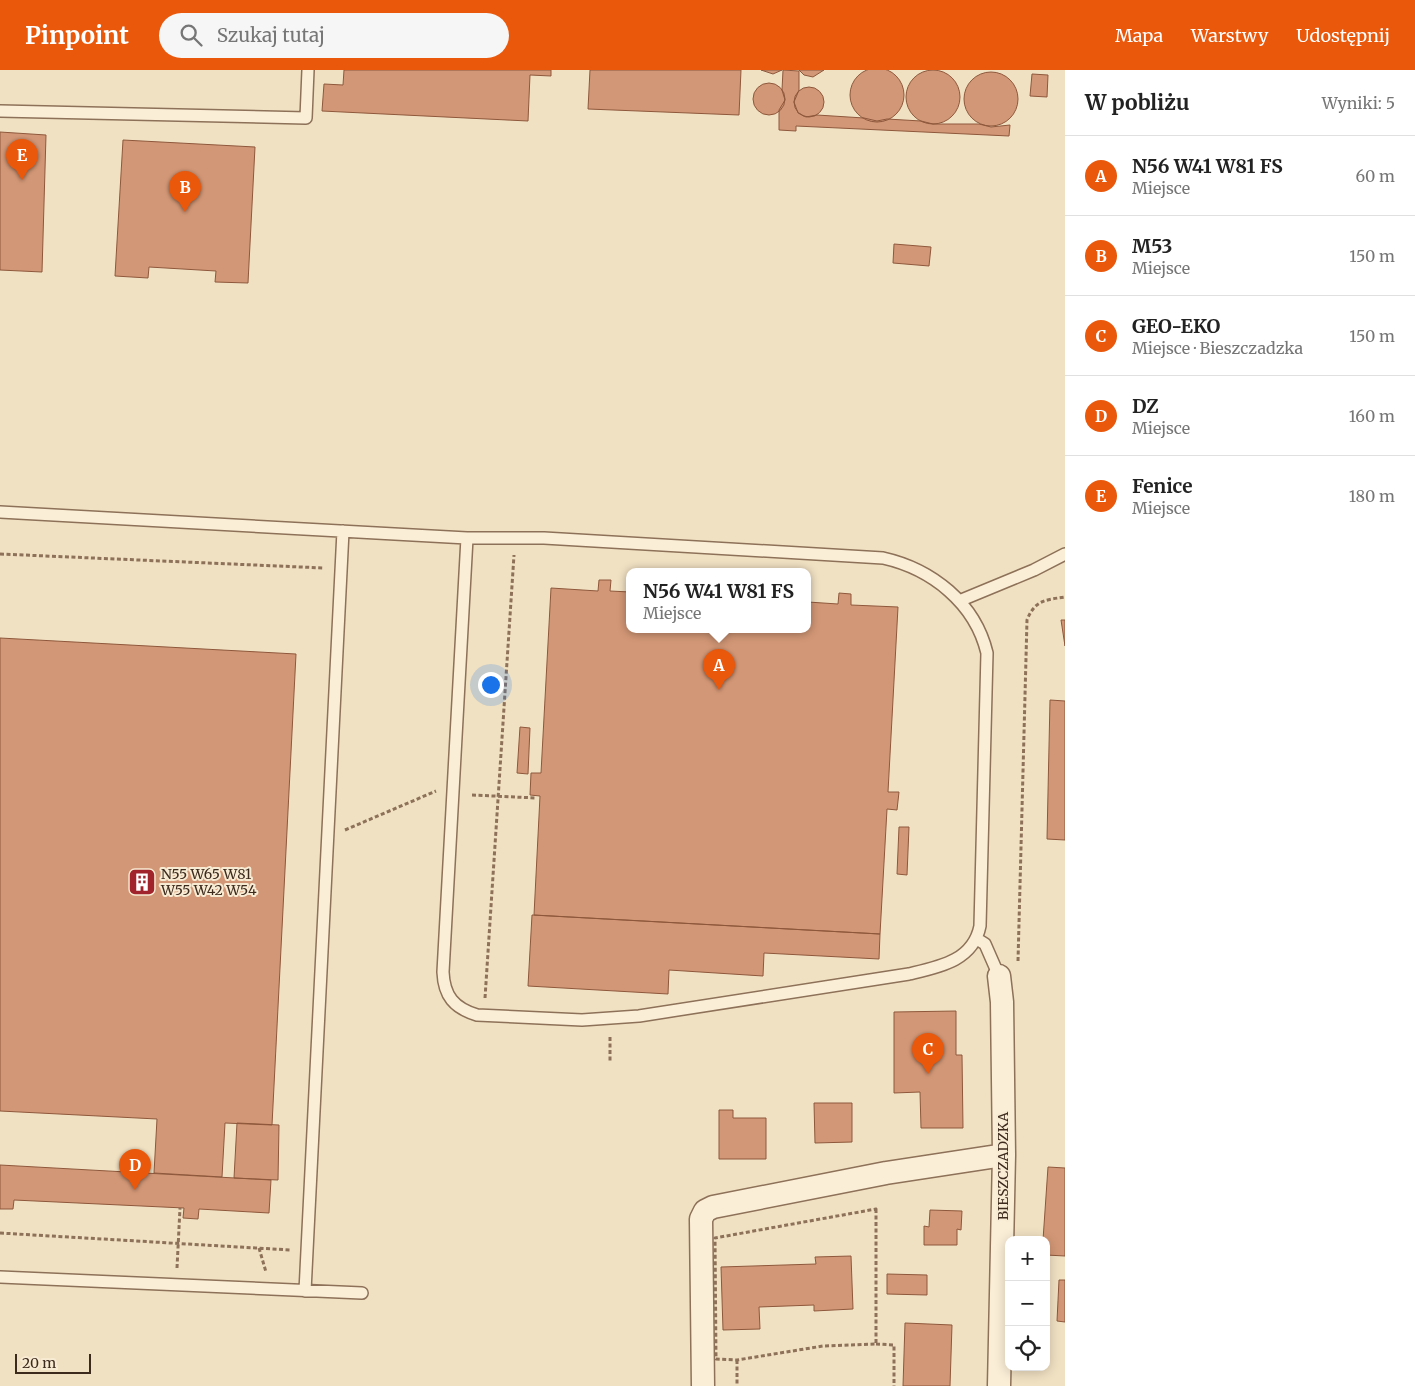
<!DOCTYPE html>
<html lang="pl">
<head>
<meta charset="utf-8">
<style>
  body { margin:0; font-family:Merriweather,serif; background:#f6f6f6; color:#222 }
  .controls { position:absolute; right:15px; bottom:15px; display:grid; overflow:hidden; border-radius:10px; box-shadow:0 2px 12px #0003 }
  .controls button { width:45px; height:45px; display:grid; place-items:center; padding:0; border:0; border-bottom:1px solid #e0e0e0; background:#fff; color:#222; font:25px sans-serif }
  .scale { position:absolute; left:15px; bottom:12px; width:76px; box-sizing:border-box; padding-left:5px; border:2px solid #3c2a1d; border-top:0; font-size:14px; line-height:18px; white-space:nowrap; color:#3c2a1d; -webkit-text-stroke:4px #f8ebd3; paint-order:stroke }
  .you { position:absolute; left:490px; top:614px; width:18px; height:18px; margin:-12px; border:4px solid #fff; border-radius:50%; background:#1a73e8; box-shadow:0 0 0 8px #1a73e833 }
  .badge { display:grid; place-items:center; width:32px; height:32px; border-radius:50%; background:#ea580c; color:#fff; font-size:16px; font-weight:700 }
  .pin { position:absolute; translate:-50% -41px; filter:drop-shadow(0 1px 2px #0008) }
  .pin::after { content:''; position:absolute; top:26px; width:18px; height:15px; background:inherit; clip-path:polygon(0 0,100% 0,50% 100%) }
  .popup { position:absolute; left:626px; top:498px; width:185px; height:65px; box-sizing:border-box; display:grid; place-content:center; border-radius:10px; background:#fff; filter:drop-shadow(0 1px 4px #0005); font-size:16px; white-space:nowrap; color:#767676 }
  .popup b { font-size:19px; color:#222 }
  .popup::after { content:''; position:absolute; left:50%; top:100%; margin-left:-10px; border:10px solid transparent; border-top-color:#fff }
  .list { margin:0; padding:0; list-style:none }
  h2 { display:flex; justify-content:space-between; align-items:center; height:65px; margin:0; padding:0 20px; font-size:21px }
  h2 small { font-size:16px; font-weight:400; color:#767676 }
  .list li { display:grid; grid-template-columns:32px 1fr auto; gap:15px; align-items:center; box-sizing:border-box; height:80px; padding:0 20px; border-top:1px solid #e0e0e0 }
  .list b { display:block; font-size:19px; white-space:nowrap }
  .list p { margin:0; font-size:16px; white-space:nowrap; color:#767676 }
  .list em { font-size:16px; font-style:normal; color:#767676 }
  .icon { flex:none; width:28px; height:28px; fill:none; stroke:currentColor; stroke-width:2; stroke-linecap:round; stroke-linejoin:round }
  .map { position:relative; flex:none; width:1065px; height:1316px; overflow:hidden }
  header { display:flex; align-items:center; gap:30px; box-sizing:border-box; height:70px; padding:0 25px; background:#ea580c; color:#fff }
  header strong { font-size:24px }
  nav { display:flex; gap:28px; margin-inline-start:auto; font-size:18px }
  .search { width:350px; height:45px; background:#f6f6f6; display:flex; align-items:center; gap:12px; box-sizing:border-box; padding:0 18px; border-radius:28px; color:#767676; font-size:19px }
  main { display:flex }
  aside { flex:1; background:#fff }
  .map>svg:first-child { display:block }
  .building { fill:#d29776; stroke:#8e583c }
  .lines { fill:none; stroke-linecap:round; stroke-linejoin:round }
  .service-casing { stroke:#8d7158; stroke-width:14 }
  .minor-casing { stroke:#8d7158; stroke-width:25 }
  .path { stroke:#8d7158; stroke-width:3; stroke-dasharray:4 2.5; stroke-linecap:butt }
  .service { stroke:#fbeed7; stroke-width:11 }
  .minor { stroke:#fbeed7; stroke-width:22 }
  .labels { text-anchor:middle; stroke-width:4; stroke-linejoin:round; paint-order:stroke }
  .poi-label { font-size:14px; fill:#3c2a1d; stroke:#f8ebd3; text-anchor:start }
  .street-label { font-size:14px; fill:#3c2a1d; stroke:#f8ebd3 }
</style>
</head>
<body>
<header>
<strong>Pinpoint</strong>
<div class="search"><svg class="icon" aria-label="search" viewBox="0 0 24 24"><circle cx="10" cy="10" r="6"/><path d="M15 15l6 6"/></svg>Szukaj tutaj</div>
<nav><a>Mapa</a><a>Warstwy</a><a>Udostępnij</a></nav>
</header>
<main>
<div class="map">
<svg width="1065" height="1316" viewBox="0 0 1065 1316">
  <rect width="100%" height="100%" fill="#f1e1c3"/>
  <!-- building -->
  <path class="building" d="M850 25a27 27 0 1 1 54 0a27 27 0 1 1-54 0Z
    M906 27a27 27 0 1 1 54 0a27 27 0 1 1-54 0Z
    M344 0H551V6L530 5 528 51 322 41 324 14 343 15Z
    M590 0H741L739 45 588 39Z
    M761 0H782L773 4Z
    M783 0 799 1V20L794 32 798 43 806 47 817 45 864 48 877 51 887 49 921 51 933 54H979L991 57 1010 55 1009 66 796 56V61L779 60V40L785 30 782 20Z
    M799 0H824L813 7 804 5Z
    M964 29a27 27 0 1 1 54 0a27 27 0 1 1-54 0Z
    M1032 4 1048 5 1047 27 1030 26Z
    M753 29a16 16 0 1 1 32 0a16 16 0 1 1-32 0Z
    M794 32a15 15 0 1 1 30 0a15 15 0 1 1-30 0Z
    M0 62 46 65 42 202 0 200Z
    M123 70 255 77 248 213 215 212 216 201 149 197 148 208 115 206Z
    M894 174 931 177 929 196 893 193Z
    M599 510H611L610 521 630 522V559H808V532L838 534 839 523 851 524V535L898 537 888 722H899L897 740 887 739 880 864 534 845 540 726 530 725 531 703H541L551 518 598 521Z
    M1061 550H1065V576Z
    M0 568 296 584 272 1055 225 1053 222 1107 154 1103 157 1049 0 1041Z
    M1050 630 1065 631V770L1047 769Z
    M520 657 530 658 528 704 517 703Z
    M899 757H909L907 805 897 804Z
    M532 845 880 864 879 889 764 883 763 906 669 900 668 924 528 916Z
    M956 941V985H962L963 1058H921L920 1022 894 1023V942Z
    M814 1033H852V1072L815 1073Z
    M719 1040H733V1048H766V1089H719Z
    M237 1053 279 1055 278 1110 234 1108Z
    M0 1095 271 1110 269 1143 199 1139 198 1149 183 1148 184 1138 14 1130 13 1139H0Z
    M1048 1097 1065 1098V1186L1046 1185V1170H1043Z
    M930 1140 962 1141 961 1160 957 1159V1175H924V1156L929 1157Z
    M851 1186 853 1239 814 1241V1235L759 1237 760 1259 723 1260 721 1197 816 1194 815 1187Z
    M887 1204 927 1205V1225L887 1224Z
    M1059 1210H1065V1252L1057 1251Z
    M905 1253 952 1255 950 1316H903Z"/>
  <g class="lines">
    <!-- service casing -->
    <g class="service-casing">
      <path id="service" d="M0 41 306 48 308 0
        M0 442 467 468 443 902C444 926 454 938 477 945L582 950 639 946 909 904C939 897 973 891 980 856L987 583C975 533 932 499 883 488L544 468H467
        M959 531 1034 500 1065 484
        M977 869 985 874 999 906
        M0 1207 362 1223
        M305 1221 343 461"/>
    </g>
    <!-- minor casing -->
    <g class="minor-casing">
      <path id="minor" d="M999 906 1002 932 1004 1085 999 1316
        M703 1316 701 1149 705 1141 713 1137 886 1103 1004 1085"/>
    </g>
    <!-- path -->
    <path class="path" d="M0 484 324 498
      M472 725 536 728
      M345 760 436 721
      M1018 891 1027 550C1035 530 1045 530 1065 527
      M485 928 514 485
      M610 967V991
      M876 1139V1274L823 1276 737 1290 716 1289 715 1168Z
      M0 1163 290 1180
      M259 1178 266 1202
      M177 1198 180 1138
      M876 1274 894 1275V1316
      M737 1290V1316"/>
    <!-- service -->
    <use href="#service" class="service"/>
    <!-- minor -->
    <use href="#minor" class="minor"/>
  </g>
  <!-- icons -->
  <defs>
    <g id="building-square" transform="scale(1.4375)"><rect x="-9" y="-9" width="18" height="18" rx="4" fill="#a1232b" stroke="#f8ebd3"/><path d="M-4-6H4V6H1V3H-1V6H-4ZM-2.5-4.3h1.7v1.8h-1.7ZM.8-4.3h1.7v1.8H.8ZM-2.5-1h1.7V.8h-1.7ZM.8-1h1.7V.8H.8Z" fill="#fff"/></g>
  </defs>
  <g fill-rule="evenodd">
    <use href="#building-square" x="142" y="812"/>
  </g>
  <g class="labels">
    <!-- poi labels -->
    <g class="poi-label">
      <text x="161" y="809">N55 W65 W81<tspan x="161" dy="16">W55 W42 W54</tspan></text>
    </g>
    <!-- street labels -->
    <g class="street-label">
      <text transform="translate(1003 1096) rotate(-90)" y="5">BIESZCZADZKA</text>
    </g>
  </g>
</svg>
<div class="controls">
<button>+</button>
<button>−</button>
<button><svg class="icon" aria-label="locate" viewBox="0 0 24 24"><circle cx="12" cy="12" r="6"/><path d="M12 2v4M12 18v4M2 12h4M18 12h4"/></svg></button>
</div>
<div class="scale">20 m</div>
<div class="you"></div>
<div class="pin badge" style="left:719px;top:620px">A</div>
<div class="popup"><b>N56 W41 W81 FS</b>Miejsce</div>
<div class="pin badge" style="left:185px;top:142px">B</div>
<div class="pin badge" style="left:928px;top:1004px">C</div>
<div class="pin badge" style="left:135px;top:1120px">D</div>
<div class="pin badge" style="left:22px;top:110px">E</div>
</div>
<aside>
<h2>W pobliżu<small>Wyniki: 5</small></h2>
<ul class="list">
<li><span class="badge">A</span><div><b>N56 W41 W81 FS</b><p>Miejsce</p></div><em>60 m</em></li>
<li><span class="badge">B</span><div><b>M53</b><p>Miejsce</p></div><em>150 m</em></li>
<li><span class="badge">C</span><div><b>GEO-EKO</b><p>Miejsce · Bieszczadzka</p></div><em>150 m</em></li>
<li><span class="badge">D</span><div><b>DZ</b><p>Miejsce</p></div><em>160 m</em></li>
<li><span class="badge">E</span><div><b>Fenice</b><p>Miejsce</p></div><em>180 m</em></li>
</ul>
</aside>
</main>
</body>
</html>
